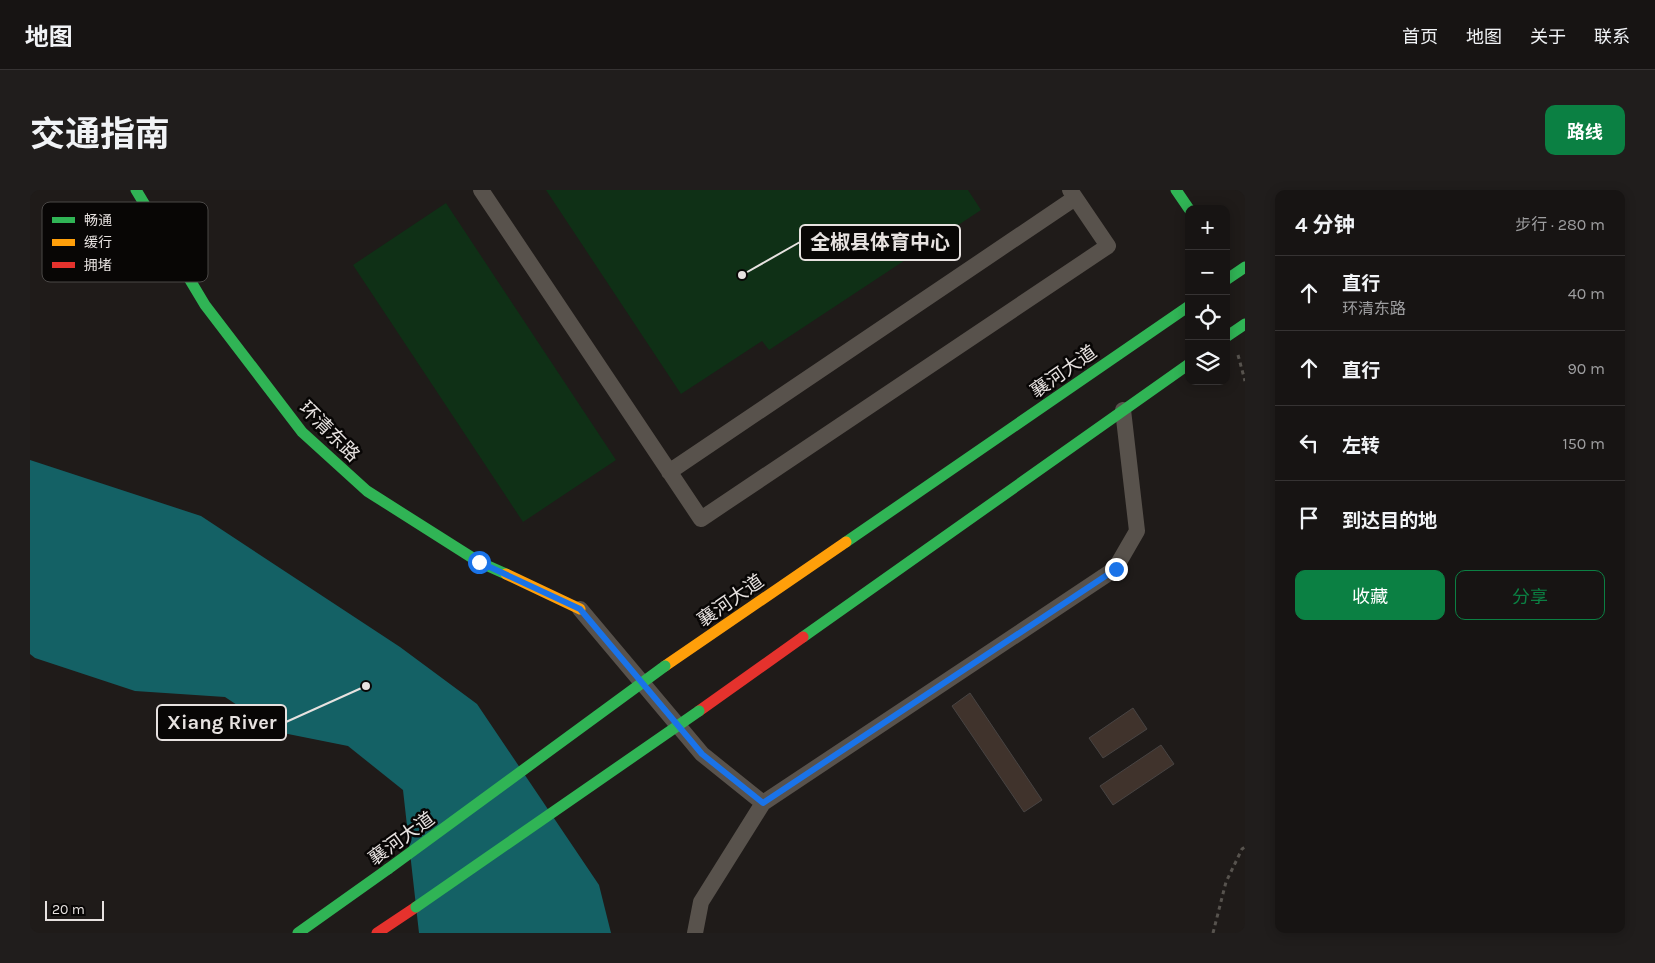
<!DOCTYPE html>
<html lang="zh">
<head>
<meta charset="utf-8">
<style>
  body { margin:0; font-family:Karla,"Noto Sans SC",sans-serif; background:#201d1c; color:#f1f3f6 }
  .controls { position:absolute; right:15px; top:15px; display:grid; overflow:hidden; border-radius:10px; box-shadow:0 2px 12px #0003 }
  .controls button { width:45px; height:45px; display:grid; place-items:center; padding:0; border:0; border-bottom:1px solid #363333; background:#171413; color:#f1f3f6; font:25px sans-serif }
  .scale { position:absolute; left:15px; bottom:12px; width:59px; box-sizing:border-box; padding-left:5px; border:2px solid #e7e2e0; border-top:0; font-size:14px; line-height:18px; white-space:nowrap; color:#e7e2e0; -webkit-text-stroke:4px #080605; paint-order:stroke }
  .stop { position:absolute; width:15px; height:15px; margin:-11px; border:4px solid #1a73e8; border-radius:50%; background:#fff }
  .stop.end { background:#1a73e8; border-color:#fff; box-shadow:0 1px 5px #0008 }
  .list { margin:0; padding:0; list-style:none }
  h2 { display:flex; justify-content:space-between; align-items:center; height:65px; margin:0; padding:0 20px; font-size:21px }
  h2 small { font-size:16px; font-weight:400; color:#9e9ea0 }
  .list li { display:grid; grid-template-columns:32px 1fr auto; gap:15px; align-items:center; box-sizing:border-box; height:75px; padding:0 20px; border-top:1px solid #363333 }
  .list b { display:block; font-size:19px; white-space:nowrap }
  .list p { margin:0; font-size:16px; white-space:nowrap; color:#9e9ea0 }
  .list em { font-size:16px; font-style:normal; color:#9e9ea0 }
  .actions { display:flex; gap:10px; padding:15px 20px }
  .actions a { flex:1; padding:11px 0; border:1px solid #0b8043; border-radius:10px; text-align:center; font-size:18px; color:#0b8043 }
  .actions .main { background:#0b8043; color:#fff }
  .icon { flex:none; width:28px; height:28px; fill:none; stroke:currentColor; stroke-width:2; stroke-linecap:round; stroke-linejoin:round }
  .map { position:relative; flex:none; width:1215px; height:743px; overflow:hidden; border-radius:10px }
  header { display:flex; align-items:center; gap:30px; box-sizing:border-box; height:70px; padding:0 25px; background:#171413; border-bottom:1px solid #363333 }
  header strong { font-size:24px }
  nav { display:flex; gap:28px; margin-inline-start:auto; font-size:18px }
  .intro { display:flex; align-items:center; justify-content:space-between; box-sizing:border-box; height:120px; padding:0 30px }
  h1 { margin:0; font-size:35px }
  .button { padding:12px 22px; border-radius:10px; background:#0b8043; color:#fff; font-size:18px; font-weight:700 }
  main { display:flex; gap:30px; padding:0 30px }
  aside { flex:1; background:#171413; border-radius:10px; box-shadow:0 2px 12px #0003 }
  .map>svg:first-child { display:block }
  .green { fill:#0f3016 }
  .water { fill:#146165 }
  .building { fill:#40332c; stroke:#484443 }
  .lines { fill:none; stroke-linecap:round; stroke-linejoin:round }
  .path { stroke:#57534e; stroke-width:3; stroke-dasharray:4 4; stroke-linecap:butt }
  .street { stroke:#58524c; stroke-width:16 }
  .fast { stroke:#30b455; stroke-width:11 }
  .slow { stroke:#ff9f0a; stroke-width:11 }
  .jam { stroke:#e5322d; stroke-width:11 }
  .fast-bridge { stroke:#30b455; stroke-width:11 }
  .route { stroke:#1a73e8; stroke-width:6 }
  .labels { text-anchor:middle; stroke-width:5; stroke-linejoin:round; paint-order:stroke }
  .street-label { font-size:19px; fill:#e7e2e0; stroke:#080605 }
  .key { fill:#080605; stroke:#4b4847; stroke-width:1 }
  .key-label { font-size:14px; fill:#e7e2e0 }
  .leader { fill:none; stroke:#e7e2e0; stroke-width:2 }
  .callout-dot { fill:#e7e2e0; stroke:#080605; stroke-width:2 }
  .callout { fill:#080605; stroke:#e7e2e0; stroke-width:2 }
  .callout-label { font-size:20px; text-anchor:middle; font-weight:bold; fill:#e7e2e0 }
</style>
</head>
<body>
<header>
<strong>地图</strong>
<nav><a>首页</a><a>地图</a><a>关于</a><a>联系</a></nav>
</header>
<div class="intro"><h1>交通指南</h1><a class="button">路线</a></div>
<main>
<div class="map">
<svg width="1215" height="743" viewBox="0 0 1215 743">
  <rect width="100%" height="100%" fill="#1f1b19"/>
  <!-- green -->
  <path class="green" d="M516 0H938L951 20 739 160 732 151 651 204Z
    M416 13 586 270 493 332 323 75Z"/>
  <!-- water -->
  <path class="water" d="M0 270 171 326 370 457 447 514 569 695 581 743H389L373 600 318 556 248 542 195 507 105 501 5 468 0 464Z"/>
  <!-- building -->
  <path class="building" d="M940 503 1012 610 994 622 922 516Z
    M1103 518 1117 539 1073 568 1059 548Z
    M1131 555 1144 574 1083 615 1070 596Z"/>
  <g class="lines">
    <!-- path -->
    <path class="path" d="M1208 165 1215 191
      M1183 743 1196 692 1212 659 1215 657"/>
    <!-- street -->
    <path class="street" d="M451 0 671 329 1078 56 1040 0
      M639 282 1045 8
      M550 419 672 564 733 613
      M665 743 671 712 733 613 1085 379 1107 341 1093 220"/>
    <!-- fast -->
    <path class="fast" d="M106 0 175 115 272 242 337 301 449 372 476 384
      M1146 0 1159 19
      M1196 90 1215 77
      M1196 147 1215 134
      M816 352 1159 116
      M773 447 1159 174
      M268 743 358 679"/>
    <!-- slow -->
    <path class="slow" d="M476 384 550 419
      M635 476 816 352"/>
    <!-- jam -->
    <path class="jam" d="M669 521 773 447
      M347 743 386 717"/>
    <!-- fast-bridge -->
    <path class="fast-bridge" d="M358 679 635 476
      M386 717 669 521"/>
  </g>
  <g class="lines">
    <!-- route -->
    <path class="route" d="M449 372 550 419 672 564 733 613 1086 379"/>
  </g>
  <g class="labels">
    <!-- street labels -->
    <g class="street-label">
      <text transform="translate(1033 181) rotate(-35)" y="7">襄河大道</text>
      <text transform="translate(300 241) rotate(45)" y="7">环清东路</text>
      <text transform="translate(700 410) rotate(-35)" y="7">襄河大道</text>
      <text transform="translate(371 648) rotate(-36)" y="7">襄河大道</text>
    </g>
  </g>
  <!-- legend -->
  <rect x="12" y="12" width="166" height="80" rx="8" class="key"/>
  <rect x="22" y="27" width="23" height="6" fill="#30b455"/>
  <rect x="22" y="49" width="23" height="7" fill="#ff9f0a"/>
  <rect x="22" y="72" width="23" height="6" fill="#e5322d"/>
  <g class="key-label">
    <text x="54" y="35">畅通</text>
    <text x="54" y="57">缓行</text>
    <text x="54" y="80">拥堵</text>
  </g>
  <!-- callouts -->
  <path class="leader" d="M712 85L770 52M336 496L256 532"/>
  <g class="callout-dot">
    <circle cx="712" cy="85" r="5"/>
    <circle cx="336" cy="496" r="5"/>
  </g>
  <g class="callout">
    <rect x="770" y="35" width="160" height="35" rx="5"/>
    <rect x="127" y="515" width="129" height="35" rx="5"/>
  </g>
  <g class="callout-label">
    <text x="850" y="59">全椒县体育中心</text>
    <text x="192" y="539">Xiang River</text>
  </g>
</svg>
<div class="controls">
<button>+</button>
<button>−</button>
<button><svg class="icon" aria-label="locate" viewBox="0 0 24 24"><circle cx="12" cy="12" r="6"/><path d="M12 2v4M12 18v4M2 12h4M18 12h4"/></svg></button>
<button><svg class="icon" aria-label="layers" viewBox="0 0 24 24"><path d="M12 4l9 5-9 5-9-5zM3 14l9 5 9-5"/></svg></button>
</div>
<div class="scale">20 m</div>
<div class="stop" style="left:449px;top:372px"></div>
<div class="stop end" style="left:1086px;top:379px"></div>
</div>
<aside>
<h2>4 分钟<small>步行 · 280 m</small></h2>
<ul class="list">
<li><svg class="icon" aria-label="ahead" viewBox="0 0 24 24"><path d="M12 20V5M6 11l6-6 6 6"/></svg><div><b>直行</b><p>环清东路</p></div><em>40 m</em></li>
<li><svg class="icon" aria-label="ahead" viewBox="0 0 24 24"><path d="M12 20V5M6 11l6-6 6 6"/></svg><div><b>直行</b></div><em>90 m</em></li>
<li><svg class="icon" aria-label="left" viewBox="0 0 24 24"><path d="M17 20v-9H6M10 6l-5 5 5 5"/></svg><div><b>左转</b></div><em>150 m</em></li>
<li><svg class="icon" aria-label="arrive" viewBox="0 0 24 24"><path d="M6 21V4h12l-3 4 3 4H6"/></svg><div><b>到达目的地</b></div></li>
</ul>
<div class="actions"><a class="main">收藏</a><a>分享</a></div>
</aside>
</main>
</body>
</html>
